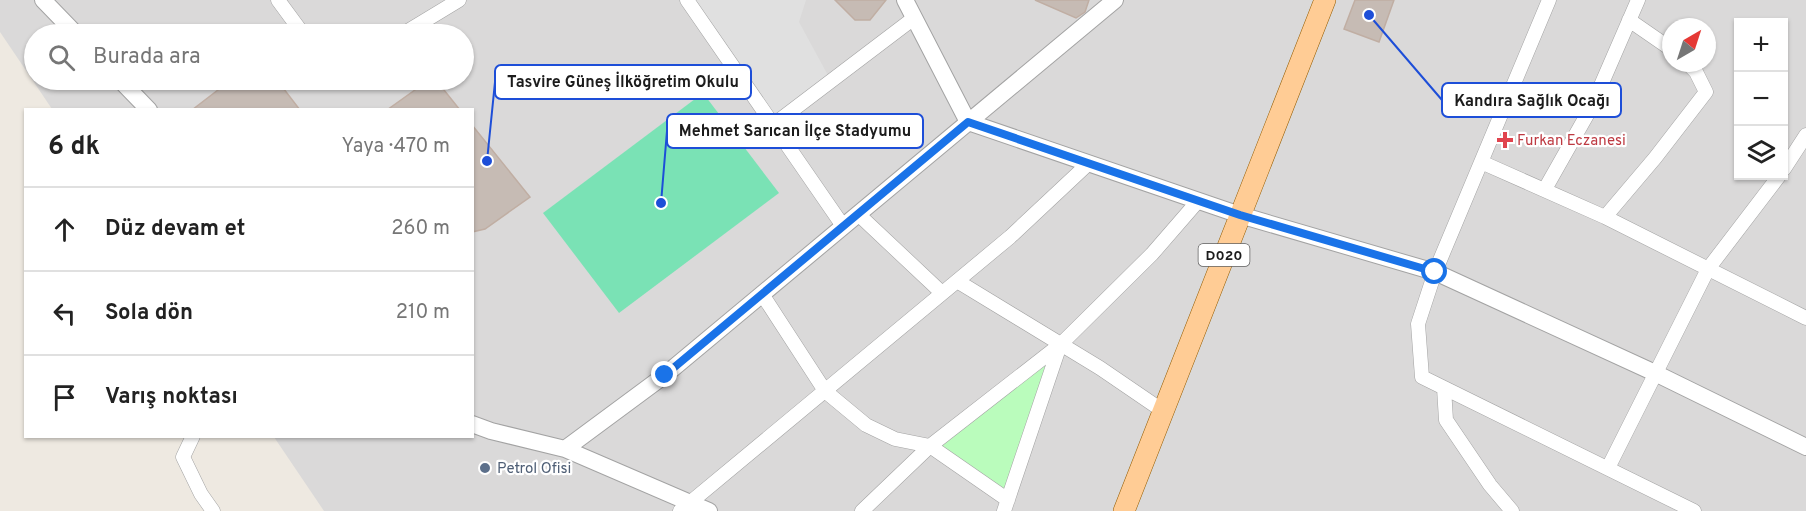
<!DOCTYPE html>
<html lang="tr">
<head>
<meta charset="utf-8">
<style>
  body { margin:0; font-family:Overpass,sans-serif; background:#f2f2f2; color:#222 }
  .controls { position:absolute; right:18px; top:18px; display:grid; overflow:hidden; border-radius:0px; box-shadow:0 2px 4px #0004 }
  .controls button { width:54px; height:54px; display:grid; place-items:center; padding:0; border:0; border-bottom:2px solid #e0e0e0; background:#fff; color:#222; font:30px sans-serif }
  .compass { position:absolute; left:1662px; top:18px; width:54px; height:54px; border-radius:50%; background:#fff; box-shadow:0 2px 4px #0004; rotate:39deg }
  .stop { position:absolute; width:18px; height:18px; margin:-14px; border:4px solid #1a73e8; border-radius:50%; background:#fff }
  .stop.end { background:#1a73e8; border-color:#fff; box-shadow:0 2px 6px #0008 }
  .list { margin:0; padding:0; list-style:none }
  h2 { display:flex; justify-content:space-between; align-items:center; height:78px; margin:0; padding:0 24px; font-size:26px }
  h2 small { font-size:20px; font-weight:400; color:#767676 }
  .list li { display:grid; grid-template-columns:39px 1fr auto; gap:18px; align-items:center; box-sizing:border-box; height:84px; padding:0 24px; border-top:2px solid #e0e0e0 }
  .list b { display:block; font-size:22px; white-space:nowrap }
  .list em { font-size:20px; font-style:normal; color:#767676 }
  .icon { flex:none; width:33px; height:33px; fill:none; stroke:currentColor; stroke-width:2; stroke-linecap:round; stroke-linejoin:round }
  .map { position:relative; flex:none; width:1806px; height:511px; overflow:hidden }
  .search { position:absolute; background:#fff; box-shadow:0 2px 4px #0004; left:24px; top:24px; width:450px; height:66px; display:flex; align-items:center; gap:15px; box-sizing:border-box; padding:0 21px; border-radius:33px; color:#767676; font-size:22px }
  .panel { position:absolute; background:#fff; box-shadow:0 2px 4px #0004; left:24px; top:108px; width:450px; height:330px; border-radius:0px }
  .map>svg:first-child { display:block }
  .residential { fill:#dad9d9; fill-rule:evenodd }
  .park { fill:#bafcbc }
  .pitch { fill:#7ae2b5 }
  .parking { fill:#e0e0e0 }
  .building { fill:#c6bbb4; stroke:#c0aea3; stroke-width:1.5 }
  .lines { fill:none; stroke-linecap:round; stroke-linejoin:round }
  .minor-casing { stroke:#a3a3a3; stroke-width:15 }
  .tertiary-casing { stroke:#a3a3a3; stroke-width:18 }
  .primary-casing { stroke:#945c00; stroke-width:22 }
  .minor { stroke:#fff; stroke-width:14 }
  .tertiary { stroke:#fff; stroke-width:16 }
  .primary { stroke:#ffcc95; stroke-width:21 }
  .route { stroke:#1a73e8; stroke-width:8 }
  .health-dot { fill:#e0444e; stroke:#fff; stroke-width:2 }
  .service-dot { fill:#5c6f8a; stroke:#fff; stroke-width:2 }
  .labels { text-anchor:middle; stroke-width:4.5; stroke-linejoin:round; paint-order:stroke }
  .shield { fill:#fff; stroke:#606060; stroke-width:1.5 }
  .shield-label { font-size:14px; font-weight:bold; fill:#1c1c1c }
  .health-label { font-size:15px; fill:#be3a42; stroke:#fff; text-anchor:start }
  .service-label { font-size:15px; fill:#4e5e75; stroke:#fff; text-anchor:start }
  .leader { fill:none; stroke:#1d4ed8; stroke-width:2 }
  .callout-dot { fill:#1d4ed8; stroke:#fff; stroke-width:2 }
  .callout { fill:#fff; stroke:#1d4ed8; stroke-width:2 }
  .callout-label { font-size:16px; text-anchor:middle; font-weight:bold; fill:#1c1c1c }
</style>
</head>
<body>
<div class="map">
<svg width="1806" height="511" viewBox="0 0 1806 511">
  <rect width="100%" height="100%" fill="#eee9e1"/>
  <!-- residential -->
  <path class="residential" d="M0 0H1806V511H324L274 437 472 436V110L52 109 0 32ZM1738 22H1784V176H1738ZM1671 27H1707V63H1671ZM34 34H464V80H34Z"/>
  <!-- park -->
  <path class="park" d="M1061 344 1008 500 930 446Z"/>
  <!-- pitch -->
  <path class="pitch" d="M703 93 779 193 619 313 543 213Z"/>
  <!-- parking -->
  <path class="parking" d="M687 0H806L799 22 831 81 773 125Z"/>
  <!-- building -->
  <path class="building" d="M835 0H886L870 20H855Z
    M1035 0H1089L1085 12 1076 18Z
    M1355 0H1394L1379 42 1344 29Z
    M231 80H277L300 110H192Z
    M429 80H436L460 110H387Z
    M472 125 530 197 485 229 472 232Z"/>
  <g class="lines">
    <!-- minor casing -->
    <g class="minor-casing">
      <path id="minor" d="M278 0 303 34
        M687 0 843 226
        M1549 0 1435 272 1418 324 1422 377 1694 511
        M1629 20 1671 49
        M403 34 459 0
        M773 125 914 18
        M1481 162 1605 217 1806 318
        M1784 169 1806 135
        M1545 189 1592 106 1638 0
        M858 214 942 293
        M1605 217 1655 158 1706 92 1696 72 1687 63
        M957 281 1100 368 1163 411
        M762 294 825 391 866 425 895 439 930 446 1008 500
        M1444 388 1446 420 1490 485 1512 511
        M193 436 183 457 201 494 213 511
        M1608 468 1708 269 1779 176
        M680 511 1010 237 1089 163
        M862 511 930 446 1061 344 1152 254 1198 201
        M1004 511 1060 345"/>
    </g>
    <!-- tertiary casing -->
    <g class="tertiary-casing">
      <path id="tertiary" d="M43 0 76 34
        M905 0 968 122 1240 215 1435 272 1655 373 1806 447
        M120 80 149 110
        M472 424 491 431 565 449 709 511
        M565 449 665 375 1115 0"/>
    </g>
    <!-- primary casing -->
    <g class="primary-casing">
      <path id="primary" d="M1124 511 1325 0"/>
    </g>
    <!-- minor -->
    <use href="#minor" class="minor"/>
    <!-- tertiary -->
    <use href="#tertiary" class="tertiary"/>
    <!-- primary -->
    <use href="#primary" class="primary"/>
  </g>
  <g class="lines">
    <!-- route -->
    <path class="route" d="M665 375 968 122 1240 215 1435 272"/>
  </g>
  <!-- markers -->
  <path class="health-dot" d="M1502 131h6v6h6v6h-6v6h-6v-6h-6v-6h6z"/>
  <circle class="service-dot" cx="485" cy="468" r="6"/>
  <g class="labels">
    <!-- shield labels -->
    <rect class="shield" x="1198.5" y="244" width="51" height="22" rx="4.5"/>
    <g class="shield-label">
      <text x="1224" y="260">D020</text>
    </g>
    <!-- health labels -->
    <g class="health-label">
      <text x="1517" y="145">Furkan Eczanesi</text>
    </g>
    <!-- service labels -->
    <g class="service-label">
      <text x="497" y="473">Petrol Ofisi</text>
    </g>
  </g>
  <!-- callouts -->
  <path class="leader" d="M487 161L495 82M1369 15L1442 100M661 203L667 131"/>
  <g class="callout-dot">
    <circle cx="487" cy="161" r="6"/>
    <circle cx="1369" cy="15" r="6"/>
    <circle cx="661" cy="203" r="6"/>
  </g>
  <g class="callout">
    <rect x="495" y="65" width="256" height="34" rx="6"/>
    <rect x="1442" y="83" width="179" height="34" rx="6"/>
    <rect x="667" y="114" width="256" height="34" rx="6"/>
  </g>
  <g class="callout-label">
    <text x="623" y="87">Tasvire Güneş İlköğretim Okulu</text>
    <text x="1532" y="106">Kandıra Sağlık Ocağı</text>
    <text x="795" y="136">Mehmet Sarıcan İlçe Stadyumu</text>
  </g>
</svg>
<div class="controls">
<button>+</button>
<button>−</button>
<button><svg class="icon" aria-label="layers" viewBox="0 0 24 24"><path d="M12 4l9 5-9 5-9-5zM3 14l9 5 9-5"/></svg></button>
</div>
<svg class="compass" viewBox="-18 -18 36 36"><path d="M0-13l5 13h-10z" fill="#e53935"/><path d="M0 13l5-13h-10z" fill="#767676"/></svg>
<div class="stop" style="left:1435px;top:272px"></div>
<div class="stop end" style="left:665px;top:375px"></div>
<div class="search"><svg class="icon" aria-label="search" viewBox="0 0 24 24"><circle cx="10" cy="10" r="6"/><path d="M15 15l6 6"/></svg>Burada ara</div>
<section class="panel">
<h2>6 dk<small>Yaya · 470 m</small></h2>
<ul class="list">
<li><svg class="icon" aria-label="ahead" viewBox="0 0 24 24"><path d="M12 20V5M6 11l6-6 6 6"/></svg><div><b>Düz devam et</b></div><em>260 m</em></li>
<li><svg class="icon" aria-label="left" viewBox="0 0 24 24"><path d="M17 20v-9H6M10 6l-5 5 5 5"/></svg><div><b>Sola dön</b></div><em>210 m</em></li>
<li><svg class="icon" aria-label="arrive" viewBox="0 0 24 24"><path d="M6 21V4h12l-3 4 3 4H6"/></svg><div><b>Varış noktası</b></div></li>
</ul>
</section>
</div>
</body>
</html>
